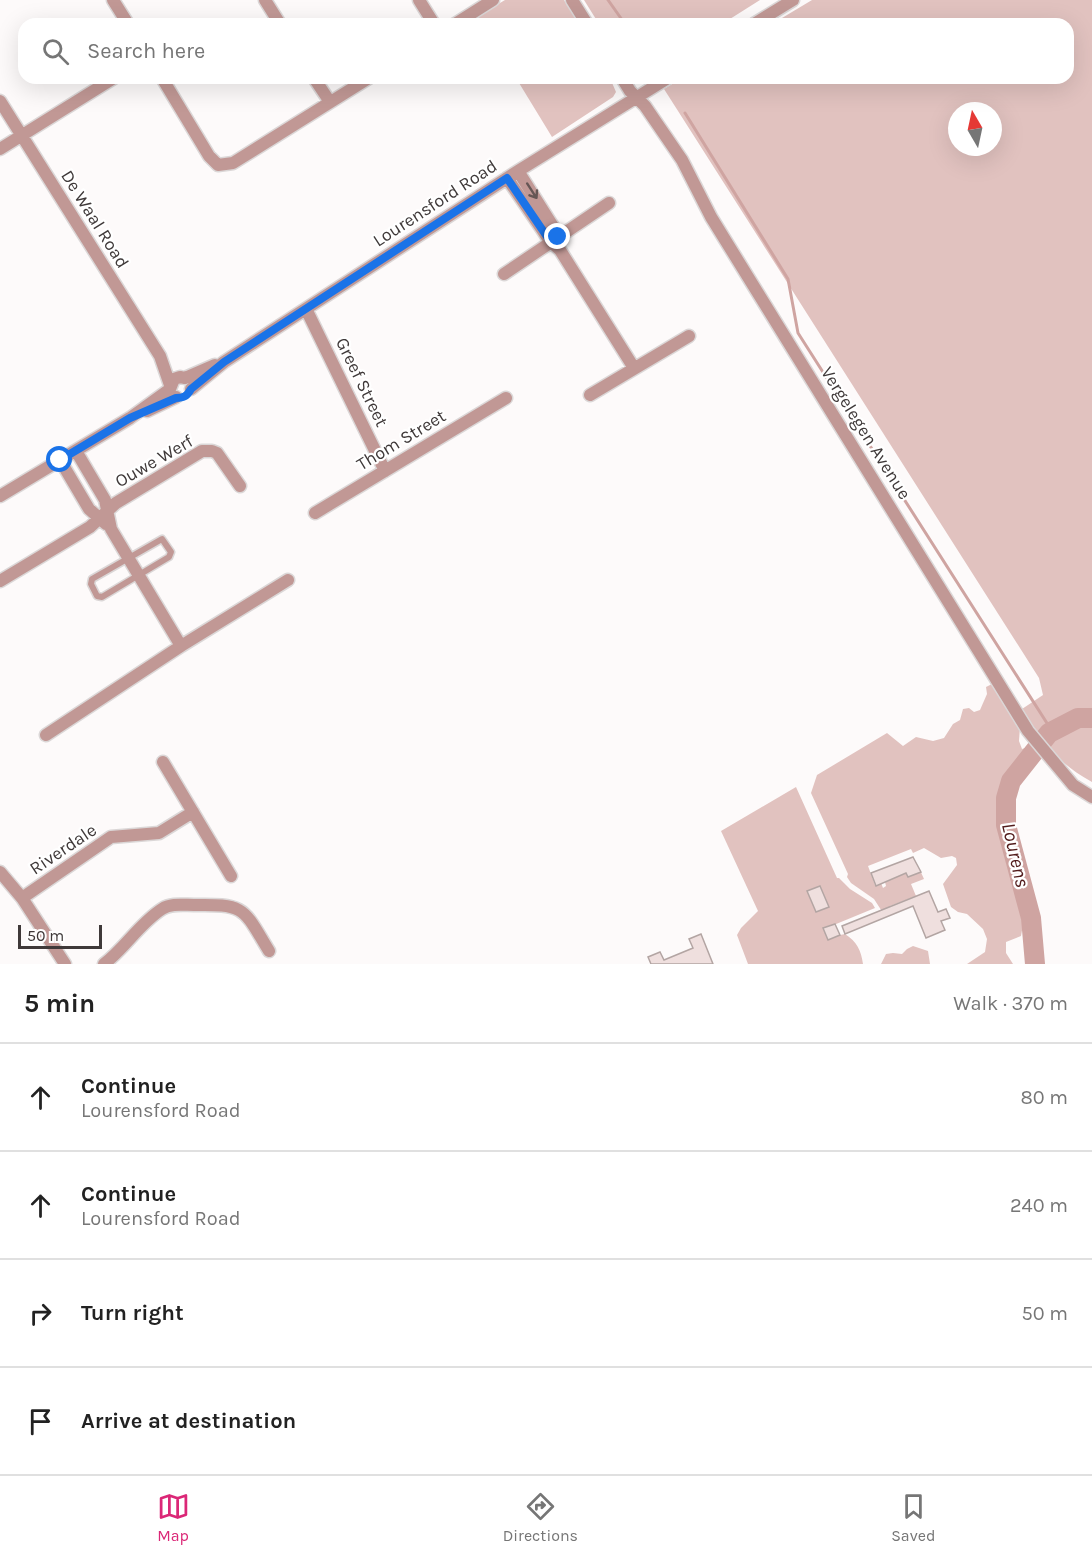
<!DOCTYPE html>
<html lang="en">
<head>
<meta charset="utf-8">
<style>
  body { margin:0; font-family:Karla,sans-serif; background:#f2f2f2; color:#222 }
  .compass { position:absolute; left:948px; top:102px; width:54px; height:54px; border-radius:50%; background:#fff; box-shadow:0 6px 24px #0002; rotate:351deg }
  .scale { position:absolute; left:18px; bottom:15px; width:84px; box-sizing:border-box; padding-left:6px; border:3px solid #3f3939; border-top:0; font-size:16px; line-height:21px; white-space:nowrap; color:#3f3939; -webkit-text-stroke:4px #fff; paint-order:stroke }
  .stop { position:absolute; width:18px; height:18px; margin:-14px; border:4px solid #1a73e8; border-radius:50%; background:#fff }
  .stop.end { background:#1a73e8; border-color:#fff; box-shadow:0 2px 6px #0008 }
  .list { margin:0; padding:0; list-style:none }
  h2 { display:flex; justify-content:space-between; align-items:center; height:78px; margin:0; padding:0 24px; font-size:26px }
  h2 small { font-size:20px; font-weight:400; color:#767676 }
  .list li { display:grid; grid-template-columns:39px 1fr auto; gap:18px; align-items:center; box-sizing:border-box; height:108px; padding:0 24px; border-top:2px solid #e0e0e0 }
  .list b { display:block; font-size:22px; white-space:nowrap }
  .list p { margin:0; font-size:20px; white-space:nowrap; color:#767676 }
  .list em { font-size:20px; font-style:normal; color:#767676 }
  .icon { flex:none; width:33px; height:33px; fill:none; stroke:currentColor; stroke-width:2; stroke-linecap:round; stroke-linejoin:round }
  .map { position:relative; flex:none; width:1092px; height:964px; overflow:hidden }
  .search { position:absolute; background:#fff; box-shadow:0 6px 24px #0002; left:18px; right:18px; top:18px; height:66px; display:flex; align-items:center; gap:15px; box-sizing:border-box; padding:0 21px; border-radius:18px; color:#767676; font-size:22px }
  .sheet { height:510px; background:#fff }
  nav { display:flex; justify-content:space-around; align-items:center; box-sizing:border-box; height:84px; border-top:2px solid #e0e0e0; background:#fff; font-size:16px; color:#767676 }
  nav a { display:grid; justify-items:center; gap:3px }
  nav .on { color:#db2777 }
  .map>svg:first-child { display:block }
  .green { fill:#e1c2bf; fill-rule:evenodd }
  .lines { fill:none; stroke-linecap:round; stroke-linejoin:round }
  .stream { stroke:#cfa4a1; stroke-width:3 }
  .river { stroke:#cfa4a1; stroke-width:20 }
  .building { fill:#efdfde; stroke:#b3a5a3; stroke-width:1.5 }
  .lane-casing { stroke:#dbd7d7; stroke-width:9 }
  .street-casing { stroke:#dbd7d7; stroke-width:15 }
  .lane { stroke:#c19895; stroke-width:6 }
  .street { stroke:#c19895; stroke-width:12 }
  .oneway { stroke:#665655 }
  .route { stroke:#1a73e8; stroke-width:8 }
  .labels { text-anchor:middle; stroke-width:4.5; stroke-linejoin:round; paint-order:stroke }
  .street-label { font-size:18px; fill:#3f3939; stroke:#fff }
  .water-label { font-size:20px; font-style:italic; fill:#521c1c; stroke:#fff }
</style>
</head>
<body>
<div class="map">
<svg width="1092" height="964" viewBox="0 0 1092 964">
  <rect width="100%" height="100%" fill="#fdfafa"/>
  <!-- green -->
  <path class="green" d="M505 0H564L579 24H483L478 16Z
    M584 0H760L722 24H599Z
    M812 0H1092V782C1059 764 1041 742 1022 709L1043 695 1039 678 664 89 682 78H1068V24H772ZM957 111H993V147H957Z
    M516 78H610L616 92 613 97 552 137Z
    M994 683 1020 727 1019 741 1022 749 1031 746V753C1024 761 1014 769 1009 777 992 804 1002 851 1011 878 1020 904 1027 907 1021 936L1006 942V953L1013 964H967L985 952 987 939 983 929 967 914 958 912 951 907 943 884 957 865 956 858 952 856 941 858 924 848 913 853 911 849 868 866 875 885 881 883 883 888 886 886 885 882 906 873 908 877 911 876 910 872 919 868 924 879 911 884 916 896 890 906 885 916 874 899 851 883 847 877 848 874 811 793 817 775 887 733 903 746 916 737 933 741 944 738 953 724 960 720 963 709 969 708 974 712 980 710 987 694 986 687Z
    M796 787 837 878H839L850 889 872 903 875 908 824 929 840 935 845 934C857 942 861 950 863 964H748L737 935 741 928 758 911 721 831ZM820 886 829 907 816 912 807 891Z
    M913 946 928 951 930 964H881L886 954 893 953 902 954 907 949Z"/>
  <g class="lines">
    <!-- stream -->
    <path class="stream" d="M608 0 625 24
      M685 113 788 279 798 333 1052 731"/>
    <!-- river -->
    <path class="river" d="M1035 964 1031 918 1006 825V798L1011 781 1049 733 1078 718H1092"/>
  </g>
  <!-- building -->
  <path class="building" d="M913 857 921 872 908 877 906 873 876 886 871 873Z
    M820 886 829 907 816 912 807 891Z
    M929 891 938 912 946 909 950 918 941 921 945 930 926 938 913 906 845 934 842 926Z
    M835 924 840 935 828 940 823 928Z
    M701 934 713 964H651L648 957 660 952 664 960 693 948 689 939Z"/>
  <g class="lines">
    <!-- lane casing -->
    <g class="lane-casing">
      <path id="lane" d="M162 539 171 552 169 557 102 597 97 596 91 584 92 579Z"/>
    </g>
    <!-- street casing -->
    <g class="street-casing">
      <path id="street" d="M113 0 128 24
        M265 0 280 24
        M419 0 434 24
        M572 0 587 24
        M455 24 493 0
        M754 24 793 0
        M162 78 209 156 218 165 233 163 369 78
        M314 78 330 102
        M622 78 630 91 645 106 682 160 711 217 1028 731 1073 785 1092 797
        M0 101 160 356 170 385
        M0 149 114 78
        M518 171 554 228 559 243
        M507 178 550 241 560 250 634 368
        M504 274 609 203
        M306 309 385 471
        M170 389 174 379 180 377 185 378 215 365
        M191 389 224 362 518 171 668 78
        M590 395 689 336
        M147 411 176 397
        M76 451 105 500 111 529 181 646
        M60 460 89 509 106 524
        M0 496 130 418 170 389
        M315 513 506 398
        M0 581 90 527 116 503 202 451H212L217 453 240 486
        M46 735 181 646 288 580
        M163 762 231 876
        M0 872 22 898 65 964
        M22 898 111 837 159 833 193 812
        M104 964C125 948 140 923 162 909 171 903 183 905 194 905 246 904 243 908 269 951"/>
    </g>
    <!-- lane -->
    <use href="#lane" class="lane"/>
    <!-- street -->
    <use href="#street" class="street"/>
  </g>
  <!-- one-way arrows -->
  <defs><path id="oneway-shaft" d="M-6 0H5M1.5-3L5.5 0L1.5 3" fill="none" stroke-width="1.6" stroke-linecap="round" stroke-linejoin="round" transform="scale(1.5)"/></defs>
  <use class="oneway" href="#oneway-shaft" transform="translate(532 191) rotate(57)"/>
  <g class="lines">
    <!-- route -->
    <path class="route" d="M60 460 130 418 176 398C184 398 187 396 191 389L224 362 507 178 550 241 558 237"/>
  </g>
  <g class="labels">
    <!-- street labels -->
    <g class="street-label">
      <text transform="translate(435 203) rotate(-33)" y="6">Lourensford Road</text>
      <text transform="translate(95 219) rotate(58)" y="6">De Waal Road</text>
      <text transform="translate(362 382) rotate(64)" y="6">Greef Street</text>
      <text transform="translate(866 433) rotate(58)" y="6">Vergelegen Avenue</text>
      <text transform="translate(401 440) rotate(-31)" y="6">Thom Street</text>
      <text transform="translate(154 461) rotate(-30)" y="6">Ouwe Werf</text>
      <text transform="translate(63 849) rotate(-34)" y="6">Riverdale</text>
    </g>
    <!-- water labels -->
    <g class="water-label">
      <text transform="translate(1016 855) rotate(77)" y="7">Lourens</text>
    </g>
  </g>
</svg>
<svg class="compass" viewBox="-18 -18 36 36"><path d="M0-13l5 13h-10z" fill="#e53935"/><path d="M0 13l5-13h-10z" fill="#767676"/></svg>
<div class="scale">50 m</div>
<div class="stop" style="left:60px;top:460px"></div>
<div class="stop end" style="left:558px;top:237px"></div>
<div class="search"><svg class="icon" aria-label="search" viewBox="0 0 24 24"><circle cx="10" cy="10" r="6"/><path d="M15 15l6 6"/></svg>Search here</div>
</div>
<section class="sheet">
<h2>5 min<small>Walk · 370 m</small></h2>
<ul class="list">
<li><svg class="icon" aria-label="ahead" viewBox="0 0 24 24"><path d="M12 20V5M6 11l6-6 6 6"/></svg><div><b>Continue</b><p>Lourensford Road</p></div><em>80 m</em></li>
<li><svg class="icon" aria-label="ahead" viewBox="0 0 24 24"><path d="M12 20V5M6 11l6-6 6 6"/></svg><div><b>Continue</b><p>Lourensford Road</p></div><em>240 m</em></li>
<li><svg class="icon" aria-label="right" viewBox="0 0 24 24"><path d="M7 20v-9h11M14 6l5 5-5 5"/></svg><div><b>Turn right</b></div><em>50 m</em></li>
<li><svg class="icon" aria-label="arrive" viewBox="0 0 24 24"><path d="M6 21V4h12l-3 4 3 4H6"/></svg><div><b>Arrive at destination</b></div></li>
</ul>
</section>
<nav>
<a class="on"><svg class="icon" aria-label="map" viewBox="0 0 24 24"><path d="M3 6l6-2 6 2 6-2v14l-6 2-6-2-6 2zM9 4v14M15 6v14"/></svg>Map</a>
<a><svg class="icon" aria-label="directions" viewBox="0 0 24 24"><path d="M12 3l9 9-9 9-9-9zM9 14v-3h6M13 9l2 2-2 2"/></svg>Directions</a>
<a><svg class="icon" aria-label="saved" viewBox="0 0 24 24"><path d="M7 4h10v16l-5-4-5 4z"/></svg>Saved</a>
</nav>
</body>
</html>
